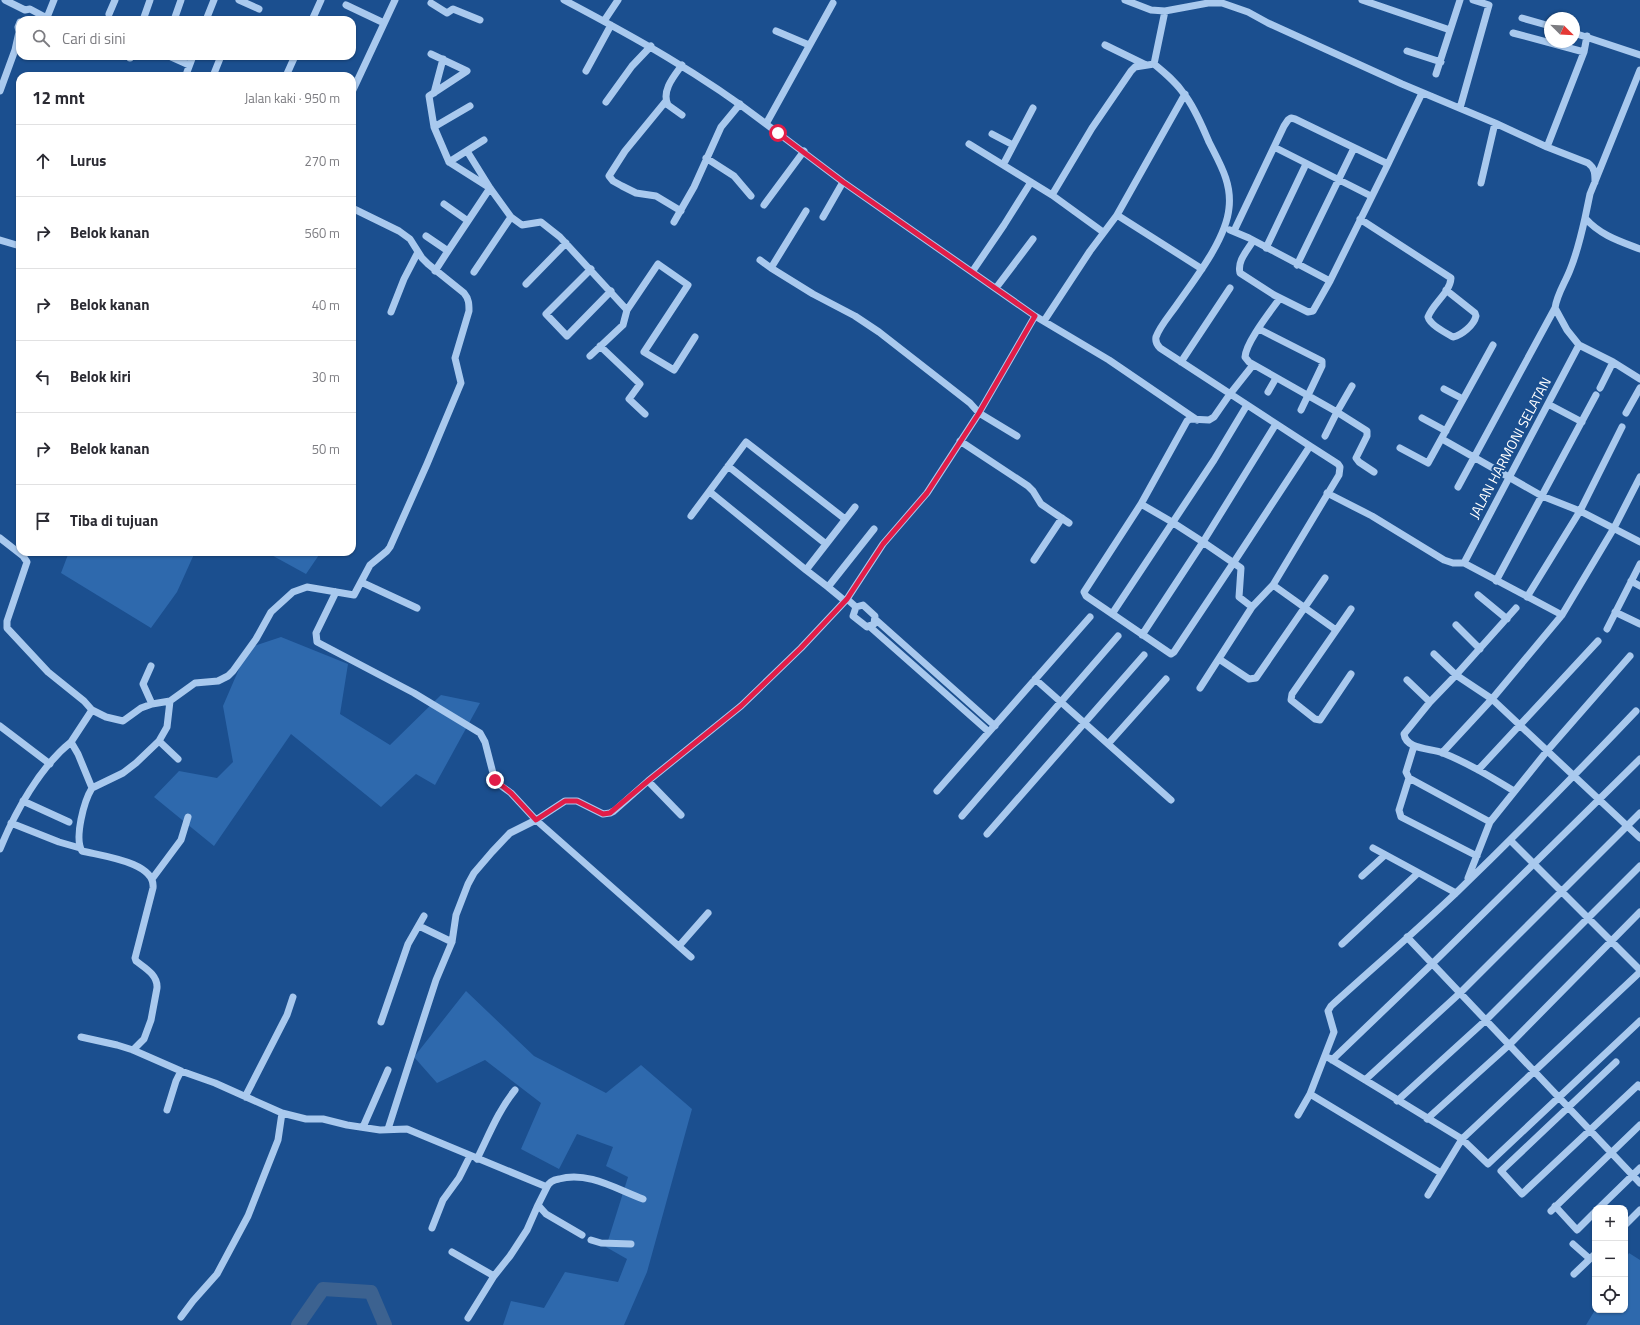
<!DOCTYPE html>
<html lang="id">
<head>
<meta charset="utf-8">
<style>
  body { margin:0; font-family:"Titillium Web",sans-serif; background:#f7f7f7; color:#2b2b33 }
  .controls { position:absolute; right:12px; bottom:12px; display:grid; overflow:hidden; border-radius:8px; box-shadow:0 1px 3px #0004 }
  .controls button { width:36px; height:36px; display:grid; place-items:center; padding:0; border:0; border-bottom:1px solid #e1e1e2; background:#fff; color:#2b2b33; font:20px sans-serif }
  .compass { position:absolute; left:1544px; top:12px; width:36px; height:36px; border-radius:50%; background:#fff; box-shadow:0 1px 3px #0004; rotate:114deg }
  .stop { position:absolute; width:12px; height:12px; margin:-9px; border:3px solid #e11d48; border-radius:50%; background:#fff }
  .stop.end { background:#e11d48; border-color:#fff; box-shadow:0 1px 4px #0008 }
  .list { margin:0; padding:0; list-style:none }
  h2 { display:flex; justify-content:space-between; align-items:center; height:52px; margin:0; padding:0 16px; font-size:17px }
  h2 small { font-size:13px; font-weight:400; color:#7c7c81 }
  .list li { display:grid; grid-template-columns:26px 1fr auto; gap:12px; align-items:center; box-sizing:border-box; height:72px; padding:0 16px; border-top:1px solid #e1e1e2 }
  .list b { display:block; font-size:15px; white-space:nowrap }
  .list em { font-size:13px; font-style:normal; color:#7c7c81 }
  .icon { flex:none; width:22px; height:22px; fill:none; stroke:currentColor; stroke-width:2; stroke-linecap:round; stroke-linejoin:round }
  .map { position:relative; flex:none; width:1640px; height:1325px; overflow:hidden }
  .search { position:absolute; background:#fff; box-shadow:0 1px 3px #0004; left:16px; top:16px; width:340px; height:44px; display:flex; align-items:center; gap:10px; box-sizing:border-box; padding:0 14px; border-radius:12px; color:#7c7c81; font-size:15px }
  .panel { position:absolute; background:#fff; box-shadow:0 1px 3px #0004; left:16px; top:72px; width:340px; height:484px; border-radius:12px }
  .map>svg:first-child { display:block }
  .green { fill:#2e69ad }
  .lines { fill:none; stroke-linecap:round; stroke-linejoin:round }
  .river { stroke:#3c6290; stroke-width:14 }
  .minor { stroke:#a9c9ee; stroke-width:7 }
  .route { stroke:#e11d48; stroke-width:5 }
  .labels { text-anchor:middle; stroke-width:4; stroke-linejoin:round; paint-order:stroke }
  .street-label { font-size:14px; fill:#fff; stroke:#1b4f8f }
</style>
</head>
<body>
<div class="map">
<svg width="1640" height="1325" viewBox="0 0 1640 1325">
  <rect width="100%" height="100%" fill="#1b4f8f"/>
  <!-- green -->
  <path class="green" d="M69 552H195L177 592 151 628 61 573Z
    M266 552H321L306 574Z
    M281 637 348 664 340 714 390 745 441 695 480 703 435 785 416 774 381 807 291 734 214 846 154 797 179 771 217 778 233 762 223 706 248 648Z
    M466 991 534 1056 606 1093 641 1065 692 1109 647 1272 624 1325H503L511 1301 544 1308 565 1272 618 1282 627 1259 606 1247 628 1177 606 1166 613 1147 577 1134 559 1169 521 1149 541 1103 485 1060 437 1083 414 1057Z
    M1629 1253 1640 1260V1325H1586L1595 1310H1625V1260Z"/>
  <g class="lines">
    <!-- river -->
    <path class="river" d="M298 1325 323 1289 371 1292 385 1325"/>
    <!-- minor -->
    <path class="minor" d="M5 0 25 10 30 9 45 17 48 15 54 0
      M239 0 259 9
      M564 0C634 37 703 75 766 124
      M1125 0 1151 10 1165 11 1208 3H1222L1248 12 1268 23 1402 84 1495 123 1547 147 1588 163C1595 168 1595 174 1595 182
      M1362 0 1450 30
      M431 3 447 13 453 9 480 20
      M833 3 766 124 843 182 1035 316 1109 360 1197 420
      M346 5 384 23
      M1165 11 1154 64C1165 73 1176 82 1184 94 1195 108 1202 126 1209 142 1220 164 1232 183 1229 208 1226 240 1194 280 1176 306 1169 316 1160 326 1156 337 1155 342 1157 345 1160 348L1310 446 1234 562 1174 652 1171 654 1168 652 1086 596 1084 592 1141 504 1172 522 1203 542 1276 424
      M109 14 115 0
      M1522 18 1550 26
      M143 20 150 0
      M174 20 181 0
      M206 20 214 0
      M312 20 321 0
      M604 21 618 0
      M776 31 809 45
      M1513 33 1584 52
      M1574 33 1640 55
      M1105 45 1146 65
      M1407 51 1441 62
      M431 54 467 71 429 96 434 127
      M169 56 189 65
      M130 58V56
      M1640 70 1590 194 1585 218C1600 235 1619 241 1640 249
      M586 71 611 25
      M187 72 193 56
      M1436 74 1460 0
      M213 76 221 56
      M286 76 295 56
      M0 91 15 50 19 32 18 27 20 22
      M352 92 395 0
      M434 93 443 59
      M666 101 625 151 609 176 613 181 622 186 636 193 656 196 681 211
      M606 102 632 66 651 46
      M1460 108 1489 5 1473 0
      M682 115 668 105C661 91 674 76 682 65
      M992 134 1013 145
      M969 144 1052 195 1092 128 1131 71 1135 67 1154 64
      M1274 147 1371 196
      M1547 147 1584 52 1587 36
      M467 151 490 188 511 217 474 272
      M706 158 734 176 751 196
      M449 162 434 127 470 106
      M1003 165 1033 108
      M1481 183 1495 123
      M1052 195 1103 232
      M444 204 468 221
      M764 205 804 151
      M806 211 771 268 813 294 855 316 879 332 970 403 979 413 1017 436
      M1117 215 1202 269
      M511 217 522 225 541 222 560 237 627 310 623 325 590 356
      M823 217 843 182
      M1360 219 1451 278C1450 293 1433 303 1428 317 1430 325 1446 333 1453 337 1462 335 1474 325 1476 316L1475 313 1446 290
      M674 222 694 187 721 127 740 104
      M1230 230 1249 238 1330 281
      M1234 231 1284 126 1288 120 1291 118 1295 119 1388 164
      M426 236 448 251 435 271
      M0 240 20 246
      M1253 241C1247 251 1237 261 1240 273L1274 295 1308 312 1313 311 1330 281 1388 164 1422 93
      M1266 248 1306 164
      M448 251 490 188 449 162 484 140
      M760 260 771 268
      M1297 265 1354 148
      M591 269 546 314 567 336 611 291
      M972 272 1004 225 1031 182
      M526 284 566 243
      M996 288 1033 239
      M1280 298C1270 312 1246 342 1245 357L1249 362 1337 412 1325 436
      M1555 308 1567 330 1579 345 1613 362 1640 379
      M627 310 658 264 688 285 644 352 674 370 695 337
      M391 312 404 279 418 252
      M1044 321 1090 251 1117 215 1185 94
      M1259 329 1322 361V366L1301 410
      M600 346 640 384 629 399 645 414
      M1181 362 1230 288
      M1352 386 1337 412 1367 431V436L1356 458 1359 462 1374 472
      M1600 388 1613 362
      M1444 389 1463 399
      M1268 392 1276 378
      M1548 404 1582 422
      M1626 413 1640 388
      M1422 418 1446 431
      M1442 439 1542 496 1580 511 1640 542
      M960 441 1028 486 1033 491 1041 504 1069 523
      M1400 448 1428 463 1493 345
      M728 466 826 544
      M1458 487 1555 308C1557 294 1565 283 1570 270 1577 253 1581 236 1585 218
      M710 492 806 570
      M1327 493 1372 516 1444 560 1453 563H1464L1562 615
      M1141 504 1187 421 1190 419 1209 420 1214 417 1230 394 1253 365
      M691 516 746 442 845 519
      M0 538 23 556 27 562 7 621V628L48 672 84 701 92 710 71 742 78 754 92 788C84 801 74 838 82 851 101 856 156 862 153 888L135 958 136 961C145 968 158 975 157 988L151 1020 144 1039 133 1050
      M1034 560 1062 518
      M1464 563 1579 345
      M1496 581 1596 395
      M1631 581 1640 586
      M361 582 417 608
      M1273 585 1336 630
      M828 587 806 570 855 507
      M336 592 316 633 317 642 414 693 480 733 485 742 494 777 497 783 511 793 536 820 691 957
      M1478 595 1507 619
      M1527 597 1580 511 1622 427
      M847 599 856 607 863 605 875 616 874 624 867 627 853 616 856 607
      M845 601 828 587 874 529
      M1615 612 1640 624
      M1112 614 1214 460 1247 405
      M875 619 995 726
      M1456 625 1480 649
      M869 626 989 732
      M1607 629 1640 564
      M1142 635 1203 542 1241 568 1239 597 1252 607
      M1434 654 1456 675 1492 699 1640 838
      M1219 659 1249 679 1256 678 1325 578
      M151 666 143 684 152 704
      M1351 674 1320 720 1315 719 1291 700 1292 694 1351 609
      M1035 679 1171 800
      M1407 680 1430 702
      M1200 688 1252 607 1273 585 1339 475 1340 467 1338 464 1310 446
      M92 710 106 717 123 721 141 708 152 704 170 701 195 683 218 681 228 676 233 671 256 639 271 612 293 592 307 587 354 595 370 565 387 551 390 547 427 464 461 383 455 358 469 311C469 304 469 299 464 293L428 264 422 258 410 239 399 231 352 208
      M0 726 50 764
      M159 741 178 759
      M1108 744 1166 679
      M1442 753 1492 699 1562 615 1614 528 1640 477
      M1478 770 1598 641
      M1409 778 1406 772 1414 746
      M648 781 681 815
      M92 788 123 773 136 763 159 741 167 727 170 701
      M937 791 1090 617
      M1514 791C1491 777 1468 763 1443 753 1432 748 1406 750 1404 734L1430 702 1456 675 1516 608
      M23 801 69 822
      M962 816 1118 636
      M11 823 59 842 80 848
      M987 834 1144 655
      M1510 840 1640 970
      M1373 848 1456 893
      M0 849C15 812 40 767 71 742
      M1477 856 1401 817 1399 810 1409 778 1490 822
      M1362 876 1385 855
      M1468 878 1490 822 1547 751 1630 656
      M152 879 181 840 188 817
      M419 926 452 942
      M1407 937 1640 1183
      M1342 944 1418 873
      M679 946 708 913
      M381 1022 408 944 424 916
      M81 1037 117 1045 133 1050 181 1071 215 1083 282 1113 306 1119H323L347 1125 380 1130 407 1129 547 1187C549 1182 553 1180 559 1179 588 1171 616 1189 643 1199
      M1329 1058 1462 1139 1488 1164 1640 1021
      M1332 1060 1433 963 1640 759
      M1616 1062 1501 1171 1522 1194 1638 1085 1640 1087
      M1365 1080 1460 993 1640 813
      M1310 1094 1441 1173
      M245 1097 287 1015 293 997
      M1397 1101 1486 1020 1640 866
      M167 1110 176 1081 181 1071
      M1298 1115 1310 1094 1334 1032 1328 1011 1331 1006C1373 968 1416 931 1457 892 1518 833 1577 773 1636 711
      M1427 1119 1509 1045 1640 912
      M363 1127 388 1070
      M388 1129 422 1023 436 980 452 942 456 915 468 884 474 873 492 852 510 833 536 820 565 801H577L603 814 610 813 614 811 648 781 741 706 801 648 847 599 883 544 927 493 979 413 1035 316
      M477 1159C489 1135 498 1111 515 1090
      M547 1187 538 1205 546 1214 582 1235
      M1428 1195 1462 1139 1640 972
      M1555 1206 1577 1230 1595 1212
      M1599 1208 1640 1168
      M1551 1211 1640 1125
      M1625 1225 1640 1210
      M432 1228 443 1200 459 1178 470 1156
      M591 1240 601 1243 631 1244
      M1573 1244 1590 1259
      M452 1252 494 1276 510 1256 527 1230 538 1205
      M1574 1274 1595 1254
      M181 1317 193 1301 217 1274 248 1216 278 1140 282 1113
      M468 1318 494 1276"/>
  </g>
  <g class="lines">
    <!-- route -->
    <path class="route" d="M495 780 511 793 536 820 565 801H577L603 814 610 813 648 781 741 706 801 648 847 599 883 544 927 493 979 413 1035 316 843 182 778 133"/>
  </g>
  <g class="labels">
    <!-- street labels -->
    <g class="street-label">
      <text transform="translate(1510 448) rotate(-62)" y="5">JALAN HARMONI SELATAN</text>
    </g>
  </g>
</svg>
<div class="controls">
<button>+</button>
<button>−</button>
<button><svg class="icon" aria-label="locate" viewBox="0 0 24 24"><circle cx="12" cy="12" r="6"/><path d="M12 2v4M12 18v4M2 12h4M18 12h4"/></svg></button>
</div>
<svg class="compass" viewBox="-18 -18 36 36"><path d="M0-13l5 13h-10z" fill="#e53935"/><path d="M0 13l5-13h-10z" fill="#7c7c81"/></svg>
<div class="stop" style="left:778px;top:133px"></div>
<div class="stop end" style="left:495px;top:780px"></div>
<div class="search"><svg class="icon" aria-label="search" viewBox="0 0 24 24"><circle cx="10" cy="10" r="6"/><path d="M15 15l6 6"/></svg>Cari di sini</div>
<section class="panel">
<h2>12 mnt<small>Jalan kaki · 950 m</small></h2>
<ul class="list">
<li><svg class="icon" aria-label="ahead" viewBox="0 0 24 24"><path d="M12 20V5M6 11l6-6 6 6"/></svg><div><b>Lurus</b></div><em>270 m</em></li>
<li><svg class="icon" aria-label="right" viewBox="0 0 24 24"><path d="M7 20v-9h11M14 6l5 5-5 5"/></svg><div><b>Belok kanan</b></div><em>560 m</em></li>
<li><svg class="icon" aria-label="right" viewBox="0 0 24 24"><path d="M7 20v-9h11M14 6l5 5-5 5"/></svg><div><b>Belok kanan</b></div><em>40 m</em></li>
<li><svg class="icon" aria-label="left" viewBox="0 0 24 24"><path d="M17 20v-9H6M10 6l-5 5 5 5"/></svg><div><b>Belok kiri</b></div><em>30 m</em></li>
<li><svg class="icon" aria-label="right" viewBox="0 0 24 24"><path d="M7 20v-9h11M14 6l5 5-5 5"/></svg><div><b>Belok kanan</b></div><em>50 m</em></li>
<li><svg class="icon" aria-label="arrive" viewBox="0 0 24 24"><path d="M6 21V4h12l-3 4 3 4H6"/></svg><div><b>Tiba di tujuan</b></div></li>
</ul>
</section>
</div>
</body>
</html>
